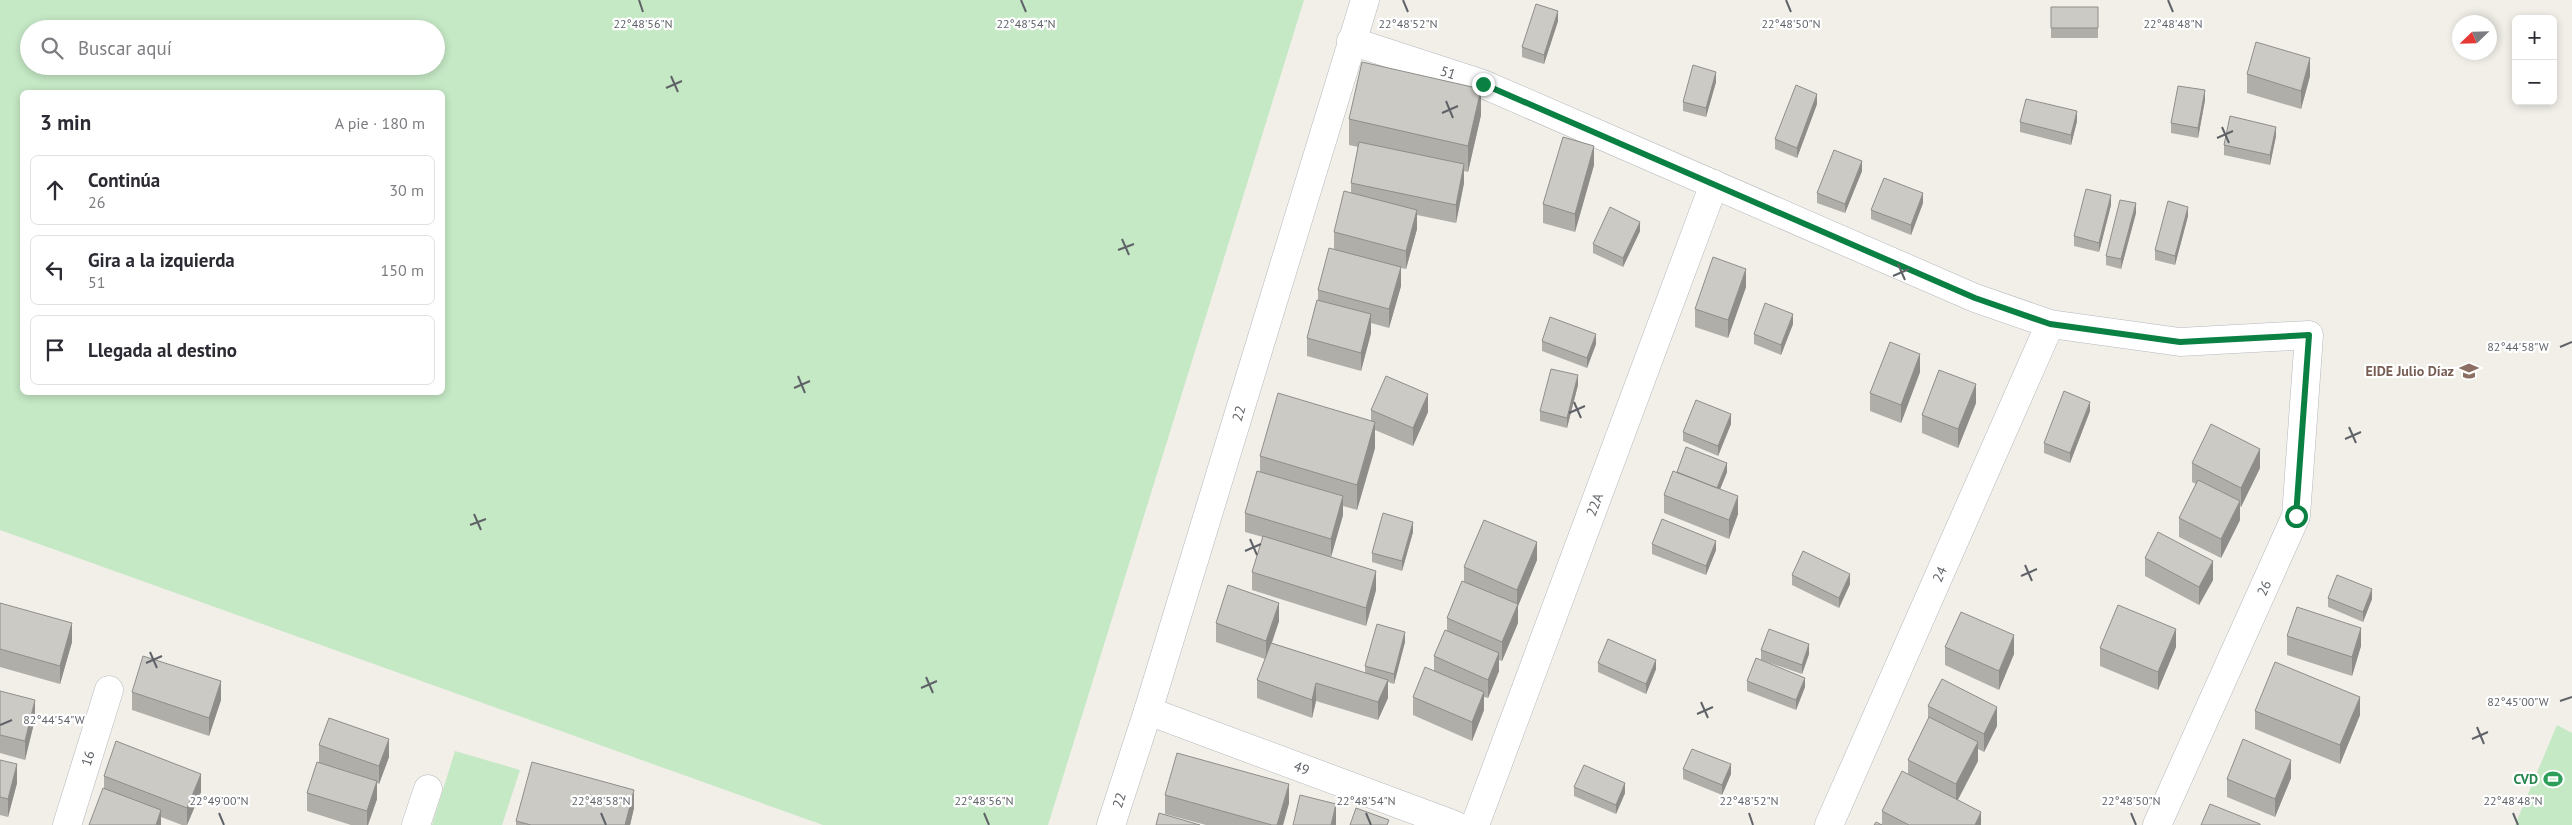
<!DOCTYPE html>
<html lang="es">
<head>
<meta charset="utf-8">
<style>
  body { margin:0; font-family:"PT Sans",sans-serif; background:#f7f7f7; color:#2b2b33 }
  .controls { position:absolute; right:15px; top:15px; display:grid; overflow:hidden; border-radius:8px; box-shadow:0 2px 8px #0003 }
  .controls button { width:45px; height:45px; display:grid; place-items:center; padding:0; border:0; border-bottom:1px solid #e1e1e2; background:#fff; color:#2b2b33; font:25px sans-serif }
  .compass { position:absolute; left:2452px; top:15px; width:45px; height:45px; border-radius:50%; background:#fff; box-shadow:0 2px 8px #0003; rotate:247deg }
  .stop { position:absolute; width:15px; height:15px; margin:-11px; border:4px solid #0b8043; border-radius:50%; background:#fff }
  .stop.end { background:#0b8043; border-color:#fff; box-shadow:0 1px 5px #0008 }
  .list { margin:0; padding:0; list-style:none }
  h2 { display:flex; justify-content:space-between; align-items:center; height:65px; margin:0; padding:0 20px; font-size:21px }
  h2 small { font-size:16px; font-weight:400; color:#7c7c81 }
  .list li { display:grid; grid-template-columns:32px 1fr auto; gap:15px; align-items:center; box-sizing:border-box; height:70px; margin:0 10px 10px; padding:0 10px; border:1px solid #e1e1e2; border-radius:8px }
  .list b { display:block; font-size:19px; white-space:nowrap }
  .list p { margin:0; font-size:16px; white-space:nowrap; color:#7c7c81 }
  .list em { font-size:16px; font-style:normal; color:#7c7c81 }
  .icon { flex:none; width:28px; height:28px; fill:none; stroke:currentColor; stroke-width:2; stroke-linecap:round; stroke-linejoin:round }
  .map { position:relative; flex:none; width:2572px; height:825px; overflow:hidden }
  .search { position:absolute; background:#fff; box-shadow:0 2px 8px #0003; left:20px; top:20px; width:425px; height:55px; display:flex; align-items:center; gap:12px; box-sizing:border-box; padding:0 18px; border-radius:28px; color:#7c7c81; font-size:19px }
  .panel { position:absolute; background:#fff; box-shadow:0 2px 8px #0003; left:20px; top:90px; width:425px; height:305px; border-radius:8px }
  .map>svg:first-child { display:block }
  .green { fill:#c5e8c5; fill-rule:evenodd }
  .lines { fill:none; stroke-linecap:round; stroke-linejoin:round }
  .minor-casing { stroke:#b5b8bc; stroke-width:29 }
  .minor { stroke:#fff; stroke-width:28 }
  .wall { fill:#afaea9 }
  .shaded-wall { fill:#8f8d8a }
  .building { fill:#cccac5; stroke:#8f8d8a }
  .route { stroke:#0b8043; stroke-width:6 }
  .ticks { fill:none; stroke:#5f6368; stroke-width:2 }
  .labels { text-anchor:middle; stroke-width:4.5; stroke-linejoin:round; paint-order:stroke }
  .street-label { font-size:14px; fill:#5f6368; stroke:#fff }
  .education-label { font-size:14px; font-weight:bold; fill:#785e54; stroke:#fff; text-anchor:end }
  .leisure-label { font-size:14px; font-weight:bold; fill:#27864d; stroke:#fff; text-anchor:end }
  .ticks-label { font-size:12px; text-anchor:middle; fill:#5f6368; stroke:#fff; stroke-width:4.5; stroke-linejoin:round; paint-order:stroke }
</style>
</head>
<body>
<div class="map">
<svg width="2572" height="825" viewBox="0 0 2572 825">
  <rect width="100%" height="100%" fill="#f1efe8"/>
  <!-- green -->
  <path class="green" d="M0 0H1304L1048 825H823L0 530ZM29 29H436V66H29ZM22 92H442V392H22Z
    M2557 725 2572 733V825H2515Z
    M455 751 520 770 502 825H432Z"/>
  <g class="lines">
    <!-- minor casing -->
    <g class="minor-casing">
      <g id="minor">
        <path id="s1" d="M1351 41 1483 84 1975 298 2050 324 2180 342 2309 335 2296 516 2157 825"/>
        <path id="s2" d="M1148 711 1455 825"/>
        <path id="s3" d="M67 825 109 690"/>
        <path d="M416 825 428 789"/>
        <path id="s4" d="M1111 825 1148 711 1365 0"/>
        <path id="s5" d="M1475 825 1714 184"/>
        <path id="s6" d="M1829 825 2050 324"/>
      </g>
    </g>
    <!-- minor -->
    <use href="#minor" class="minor"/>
  </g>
  <!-- wall -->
  <path class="wall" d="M2051 7H2098V38H2051Z
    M1558 21 1544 64 1522 57V47Z
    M2247 74 2310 76 2301 109 2247 93Z
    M1716 82 1706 117 1683 111V102Z
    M2205 100 2198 138 2171 133V123Z
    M1817 104 1797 158 1775 149V139Z
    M1481 115 1468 172 1464 171V183L1456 223 1417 215V229L1406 269 1401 268V286L1389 328 1371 323V333L1361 371 1307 356V338L1318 300V290L1334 249V232L1351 193V183L1358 147 1349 145V119Z
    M2077 121 2071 145 2020 132V122Z
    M2276 136 2270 165 2224 155V145Z
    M1594 165 1575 232 1543 223V204Z
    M1862 171 1845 213 1817 203V193Z
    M1923 203 1911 235 1871 219V210Z
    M2111 205 2099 252 2074 246V236Z
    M2136 213 2121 269 2106 265V256Z
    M2188 216 2175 265 2155 260V250Z
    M1640 231 1623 267 1593 253V244Z
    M1746 287 1728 338 1695 327V309Z
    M1793 324 1781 355 1754 344V334Z
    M1542 341 1596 344 1587 368 1542 351Z
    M1920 372 1901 423 1870 411V393Z
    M1578 385 1567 428 1540 421V411Z
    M1976 403 1958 448 1922 433V415Z
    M1371 410 1428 412 1413 446 1375 430V448L1357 510 1343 506V515L1331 557 1376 590 1366 626 1252 590V572L1263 537 1245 532V513L1260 472V456L1371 421Z
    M2090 411 2070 463 2044 453V443Z
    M1731 424 1718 456 1683 441V432Z
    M2192 463 2260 468 2241 507 2240 506V520L2221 558 2179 537V518L2196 484 2192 482Z
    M1677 472H1727L1720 489 1738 514 1729 539 1664 513V495Z
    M1413 532 1402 571 1372 562V553Z
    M1652 544 1716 550 1706 575 1652 554Z
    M2145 558 2213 580 2199 605 2145 576Z
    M1537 560 1518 606V623L1502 661 1499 660V671L1488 698 1484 697V710L1472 741 1413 715V697L1434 670V656L1447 630V618L1464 581V567Z
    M1792 575 1850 584 1839 608 1792 585Z
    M2328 598 2372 599 2363 622 2328 607Z
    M0 603 72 642 60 684 0 667Z
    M1279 621 1272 643 1365 673V666L1405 642 1394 684 1388 682V698L1378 720 1316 701 1312 718 1257 698V680L1265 659 1216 642V623Z
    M2287 636 2361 646 2352 676 2287 655Z
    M1945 647 2014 654 1999 690 1945 665Z
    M2176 647 2158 690 2100 666V648Z
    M1761 650 1809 654 1802 674 1761 660Z
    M1598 663 1656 669 1646 694 1598 672Z
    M1747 681 1805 687 1796 710 1747 691Z
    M0 691 35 719 25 760 0 753Z
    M132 692 221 700 209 736 132 710Z
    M1928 706 1997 726 1984 752 1978 749V761L1958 800 1981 825H1874H1882V811L1908 774V760L1928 719Z
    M2255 711 2360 715 2340 764 2255 729Z
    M319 745 389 757 379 784 377 783V799L368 825H351L307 811V793L319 763Z
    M0 760 17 783 8 817 0 815Z
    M1683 769 1731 774 1722 795 1683 779Z
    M104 776 201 792 187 825H182L161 817V825L104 789Z
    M2291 778 2275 817 2227 797V779Z
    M1574 787 1625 793 1616 814 1574 796Z
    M1165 795 1289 803 1283 825H1206L1165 814Z
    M634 808 630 825H516V821Z"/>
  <!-- shaded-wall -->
  <path class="shaded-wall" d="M1558 11V21L1544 64V55Z
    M2310 58V76L2301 109V91Z
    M1716 72V82L1706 117V108Z
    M1481 89V115L1468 172V146Z
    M2205 90V100L2198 138V128Z
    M1817 94V104L1797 158V148Z
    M2077 111V121L2071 145V135Z
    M2276 127V136L2270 165V155Z
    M1594 146V165L1575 232V214Z
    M1862 161V171L1845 213V204Z
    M1464 164V183L1456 223V205Z
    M1923 193V203L1911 235V225Z
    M2111 195V205L2099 252V243Z
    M2136 203V213L2121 269V259Z
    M2188 207V216L2175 265V256Z
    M1417 210V229L1406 269V251Z
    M1640 222V231L1623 267V258Z
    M1401 267V286L1389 328V309Z
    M1746 269V287L1728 338V320Z
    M1371 314V333L1361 371V353Z
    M1793 314V324L1781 355V345Z
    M1596 334V344L1587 368V358Z
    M1920 354V372L1901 423V405Z
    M1578 375V385L1567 428V418Z
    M1976 384V403L1958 448V429Z
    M1428 394V412L1413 446V428Z
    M2090 402V411L2070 463V453Z
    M1731 414V424L1718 456V446Z
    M1375 422V448L1357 510V485Z
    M2260 449V468L2241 507V488Z
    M1727 463V472L1717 497V488Z
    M1343 496V515L1331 557V539Z
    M1738 496V514L1729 539V520Z
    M2240 501V520L2221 558V539Z
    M1413 522V532L1402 571V561Z
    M1716 541V550L1706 575V566Z
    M1537 542V560L1518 606V623L1502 661V642L1517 607V590Z
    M2213 561V580L2199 605V587Z
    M1376 571V590L1366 626V608Z
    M1850 574V584L1839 608V598Z
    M2372 589V599L2363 622V612Z
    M1279 603V621L1266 659V641Z
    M72 623V642L60 684V666Z
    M2361 628V646L2352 676V657Z
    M2176 629V647L2158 690V672Z
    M1405 632V642L1394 684V674Z
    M2014 635V654L1999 690V671Z
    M1809 644V654L1802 674V665Z
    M1499 653V671L1488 698V680Z
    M1656 660V669L1646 694V684Z
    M1805 678V687L1796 710V700Z
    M1388 680V698L1378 720V702Z
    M221 681V700L209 736V718Z
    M1316 683V701L1312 718V700Z
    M1484 692V710L1472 741V722Z
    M2360 697V715L2340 764V745Z
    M35 700V719L25 760V741Z
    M1997 707V726L1984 752V734Z
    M389 739V757L379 784V766Z
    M1978 742V761L1956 803V784Z
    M2291 760V778L2275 817V799Z
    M17 764V783L8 817V799Z
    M1731 764V774L1722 795V785Z
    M201 774V792L187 825V808Z
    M377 781V799L368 825H367V811Z
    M1625 783V793L1616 814V805Z
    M1289 784V803L1283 825H1277Z
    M634 790V808L630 825H625Z
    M1336 804V825H1331Z
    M161 810V825H156Z
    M1981 812V825H1975Z"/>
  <!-- building -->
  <path class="building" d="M1536 4 1558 11 1544 55 1522 47Z
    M2051 7H2098V28H2051Z
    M2256 42 2310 58 2301 91 2247 74Z
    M1362 62 1481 89 1468 146 1349 119Z
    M1693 65 1716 72 1706 108 1683 102Z
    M1796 85 1817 94 1797 148 1775 139Z
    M2178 86 2205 90 2198 128 2171 123Z
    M2026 99 2077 111 2071 135 2020 122Z
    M2230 116 2276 127 2270 155 2224 145Z
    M1563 137 1594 146 1575 214 1543 204Z
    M1359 142 1464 164 1456 205 1351 183Z
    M1834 150 1862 161 1845 204 1817 193Z
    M1884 178 1923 193 1911 225 1871 210Z
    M2086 189 2111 195 2099 243 2074 236Z
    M1344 191 1417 210 1406 251 1334 232Z
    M2120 200 2136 203 2121 259 2106 256Z
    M2168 201 2188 207 2175 256 2155 250Z
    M1610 207 1640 222 1623 258 1593 244Z
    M1329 248 1401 267 1389 309 1318 290Z
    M1713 257 1746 269 1728 320 1695 309Z
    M1317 300 1371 314 1361 353 1307 338Z
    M1765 303 1793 314 1781 345 1754 334Z
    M1550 317 1596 334 1587 358 1542 341Z
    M1890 342 1920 354 1901 405 1870 393Z
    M1551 369 1578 375 1567 418 1540 411Z
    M1939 370 1976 384 1958 429 1922 415Z
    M1386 376 1428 394 1413 428 1371 410Z
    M2064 391 2090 402 2070 453 2044 443Z
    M1278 393 1375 422 1357 485 1260 456Z
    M1696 400 1731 414 1718 446 1683 432Z
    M2211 424 2260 449 2241 488 2192 463Z
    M1686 447 1727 463 1717 488 1677 472Z
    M1257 471 1343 496 1331 539 1245 513Z
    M1673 471 1738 496 1729 520 1664 495Z
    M2198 480 2240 501 2221 539 2179 518Z
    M1383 513 1413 522 1402 561 1372 553Z
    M1662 519 1716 541 1706 566 1652 544Z
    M1484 520 1537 542 1517 590 1464 567Z
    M2158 532 2213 561 2199 587 2145 558Z
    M1263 536 1376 571 1366 608 1252 572Z
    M1803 551 1850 574 1839 598 1792 575Z
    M2337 575 2372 589 2363 612 2328 598Z
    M1462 581 1518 604 1502 642 1447 618Z
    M1228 585 1279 603 1266 641 1216 623Z
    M0 603 72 623 60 666 0 649Z
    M2118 605 2176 629 2158 672 2100 648Z
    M2297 607 2361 628 2352 657 2287 636Z
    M1961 612 2014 635 1999 671 1945 647Z
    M1377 624 1405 632 1394 674 1365 666Z
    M1769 629 1809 644 1802 665 1761 650Z
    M1445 630 1499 653 1488 680 1434 656Z
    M1608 639 1656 660 1646 684 1598 663Z
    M1271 643 1388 680 1378 702 1316 683 1312 700 1257 680Z
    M143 656 221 681 209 718 132 692Z
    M1756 658 1805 678 1796 700 1747 681Z
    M2275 662 2360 697 2340 745 2255 711Z
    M1425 667 1484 692 1472 722 1413 697Z
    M1942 679 1997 707 1984 734 1928 706Z
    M0 691 35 700 25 741 0 735Z
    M1929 717 1978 742 1956 784 1908 760Z
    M329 718 389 739 379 766 319 745Z
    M2243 739 2291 760 2275 799 2227 779Z
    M116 741 201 774 187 808 104 776Z
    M1692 749 1731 764 1722 785 1683 769Z
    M1177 753 1289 784 1277 825H1272L1165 795Z
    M0 760 17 764 8 799 0 797Z
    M317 762 377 781 367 811 307 793Z
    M532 762 634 790 625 825H531L516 821Z
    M1584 765 1625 783 1616 805 1574 787Z
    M1902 771 1981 812 1975 825H1909L1882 811Z
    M103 788 161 810 156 825H89Z
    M1300 795 1336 804 1331 825H1293Z
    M2210 804 2260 824V825H2201Z
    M1356 808 1389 820 1387 825H1350Z
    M1159 813 1200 825H1156Z
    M1876 822 1882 825H1874Z"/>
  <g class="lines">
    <!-- route -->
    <path class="route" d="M1483 84 1975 298 2050 324 2180 342 2309 335 2296 516"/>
  </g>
  <!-- ticks -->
  <path class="ticks" d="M639 0 643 12M1021 0 1026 12M1403 0 1408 12M1786 0 1791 12M2168 0 2173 12M671 76 678 92M666 88 682 81M1446 101 1453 118M1442 113 1458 106M2222 127 2229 143M2217 138 2233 131M1122 239 1129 255M1118 250 1134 244M1898 264 1905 280M1893 276 1909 269M2560 347 2572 342M798 376 805 393M794 388 810 381M1574 402 1581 418M1569 413 1585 406M2349 427 2356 443M2345 439 2361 432M474 514 481 530M470 525 486 519M1250 539 1257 555M1245 551 1261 544M2025 565 2032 581M2021 576 2037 569M150 652 157 668M146 663 162 656M926 677 933 693M921 688 937 681M2560 701 2572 697M1701 702 1708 718M1697 714 1713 707M0 725 12 720M2477 727 2484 744M2472 739 2488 732M219 813 224 825M601 813 606 825M984 813 989 825M1366 813 1371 825M1749 813 1753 825M2131 813 2136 825M2513 813 2518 825"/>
  <!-- icons -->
  <defs>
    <g id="school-bare" transform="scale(1.5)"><path d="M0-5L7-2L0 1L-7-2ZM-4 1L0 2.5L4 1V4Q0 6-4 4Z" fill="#8d6e63" stroke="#fff" stroke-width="2.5" paint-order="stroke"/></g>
    <g id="stadium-bare" transform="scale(1.5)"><path d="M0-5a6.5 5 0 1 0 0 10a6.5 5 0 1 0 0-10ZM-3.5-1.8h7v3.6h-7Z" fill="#2e9e5b" stroke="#fff" stroke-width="2.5" paint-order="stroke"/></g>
  </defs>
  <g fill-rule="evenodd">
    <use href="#school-bare" x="2469" y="371"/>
    <use href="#stadium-bare" x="2553" y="779"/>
  </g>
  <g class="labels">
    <!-- street labels -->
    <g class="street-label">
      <text dy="5" stroke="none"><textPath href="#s1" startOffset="102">51</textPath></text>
      <text dy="5" stroke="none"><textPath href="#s4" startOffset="431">22</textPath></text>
      <text dy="5" stroke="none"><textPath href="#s5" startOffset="342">22A</textPath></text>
      <text dy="5" stroke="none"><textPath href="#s6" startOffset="274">24</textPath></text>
      <text transform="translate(2264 588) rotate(-66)" y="5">26</text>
      <text dy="5" stroke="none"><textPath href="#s3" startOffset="70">16</textPath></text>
      <text dy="5" stroke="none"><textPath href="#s2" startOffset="164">49</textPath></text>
      <text dy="5" stroke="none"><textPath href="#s4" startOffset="26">22</textPath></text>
    </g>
    <!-- education labels -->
    <g class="education-label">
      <text x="2454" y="376">EIDE Julio Díaz</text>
    </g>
    <!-- leisure labels -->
    <g class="leisure-label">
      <text x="2538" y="784">CVD</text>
    </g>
  </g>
  <g class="ticks-label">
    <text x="643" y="28">22°48'56"N</text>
    <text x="1026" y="28">22°48'54"N</text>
    <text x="1408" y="28">22°48'52"N</text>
    <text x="1791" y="28">22°48'50"N</text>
    <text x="2173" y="28">22°48'48"N</text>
    <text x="2518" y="351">82°44'58"W</text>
    <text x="2518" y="706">82°45'00"W</text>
    <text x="54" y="724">82°44'54"W</text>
    <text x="219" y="805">22°49'00"N</text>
    <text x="601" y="805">22°48'58"N</text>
    <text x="984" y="805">22°48'56"N</text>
    <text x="1366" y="805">22°48'54"N</text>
    <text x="1749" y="805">22°48'52"N</text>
    <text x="2131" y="805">22°48'50"N</text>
    <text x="2513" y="805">22°48'48"N</text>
  </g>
</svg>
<div class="controls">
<button>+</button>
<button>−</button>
</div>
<svg class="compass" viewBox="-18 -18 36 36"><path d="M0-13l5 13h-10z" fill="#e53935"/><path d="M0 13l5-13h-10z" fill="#7c7c81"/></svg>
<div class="stop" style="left:2296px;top:516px"></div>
<div class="stop end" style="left:1483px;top:84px"></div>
<div class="search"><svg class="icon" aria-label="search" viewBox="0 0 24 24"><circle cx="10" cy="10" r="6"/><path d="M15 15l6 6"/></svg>Buscar aquí</div>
<section class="panel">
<h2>3 min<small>A pie · 180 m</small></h2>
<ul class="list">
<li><svg class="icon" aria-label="ahead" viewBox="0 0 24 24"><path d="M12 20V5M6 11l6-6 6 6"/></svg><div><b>Continúa</b><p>26</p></div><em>30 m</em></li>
<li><svg class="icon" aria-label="left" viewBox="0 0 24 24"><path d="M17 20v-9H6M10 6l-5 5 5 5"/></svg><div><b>Gira a la izquierda</b><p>51</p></div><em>150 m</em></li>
<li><svg class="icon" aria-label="arrive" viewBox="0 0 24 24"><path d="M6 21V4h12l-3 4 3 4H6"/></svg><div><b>Llegada al destino</b></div></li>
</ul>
</section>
</div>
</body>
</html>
